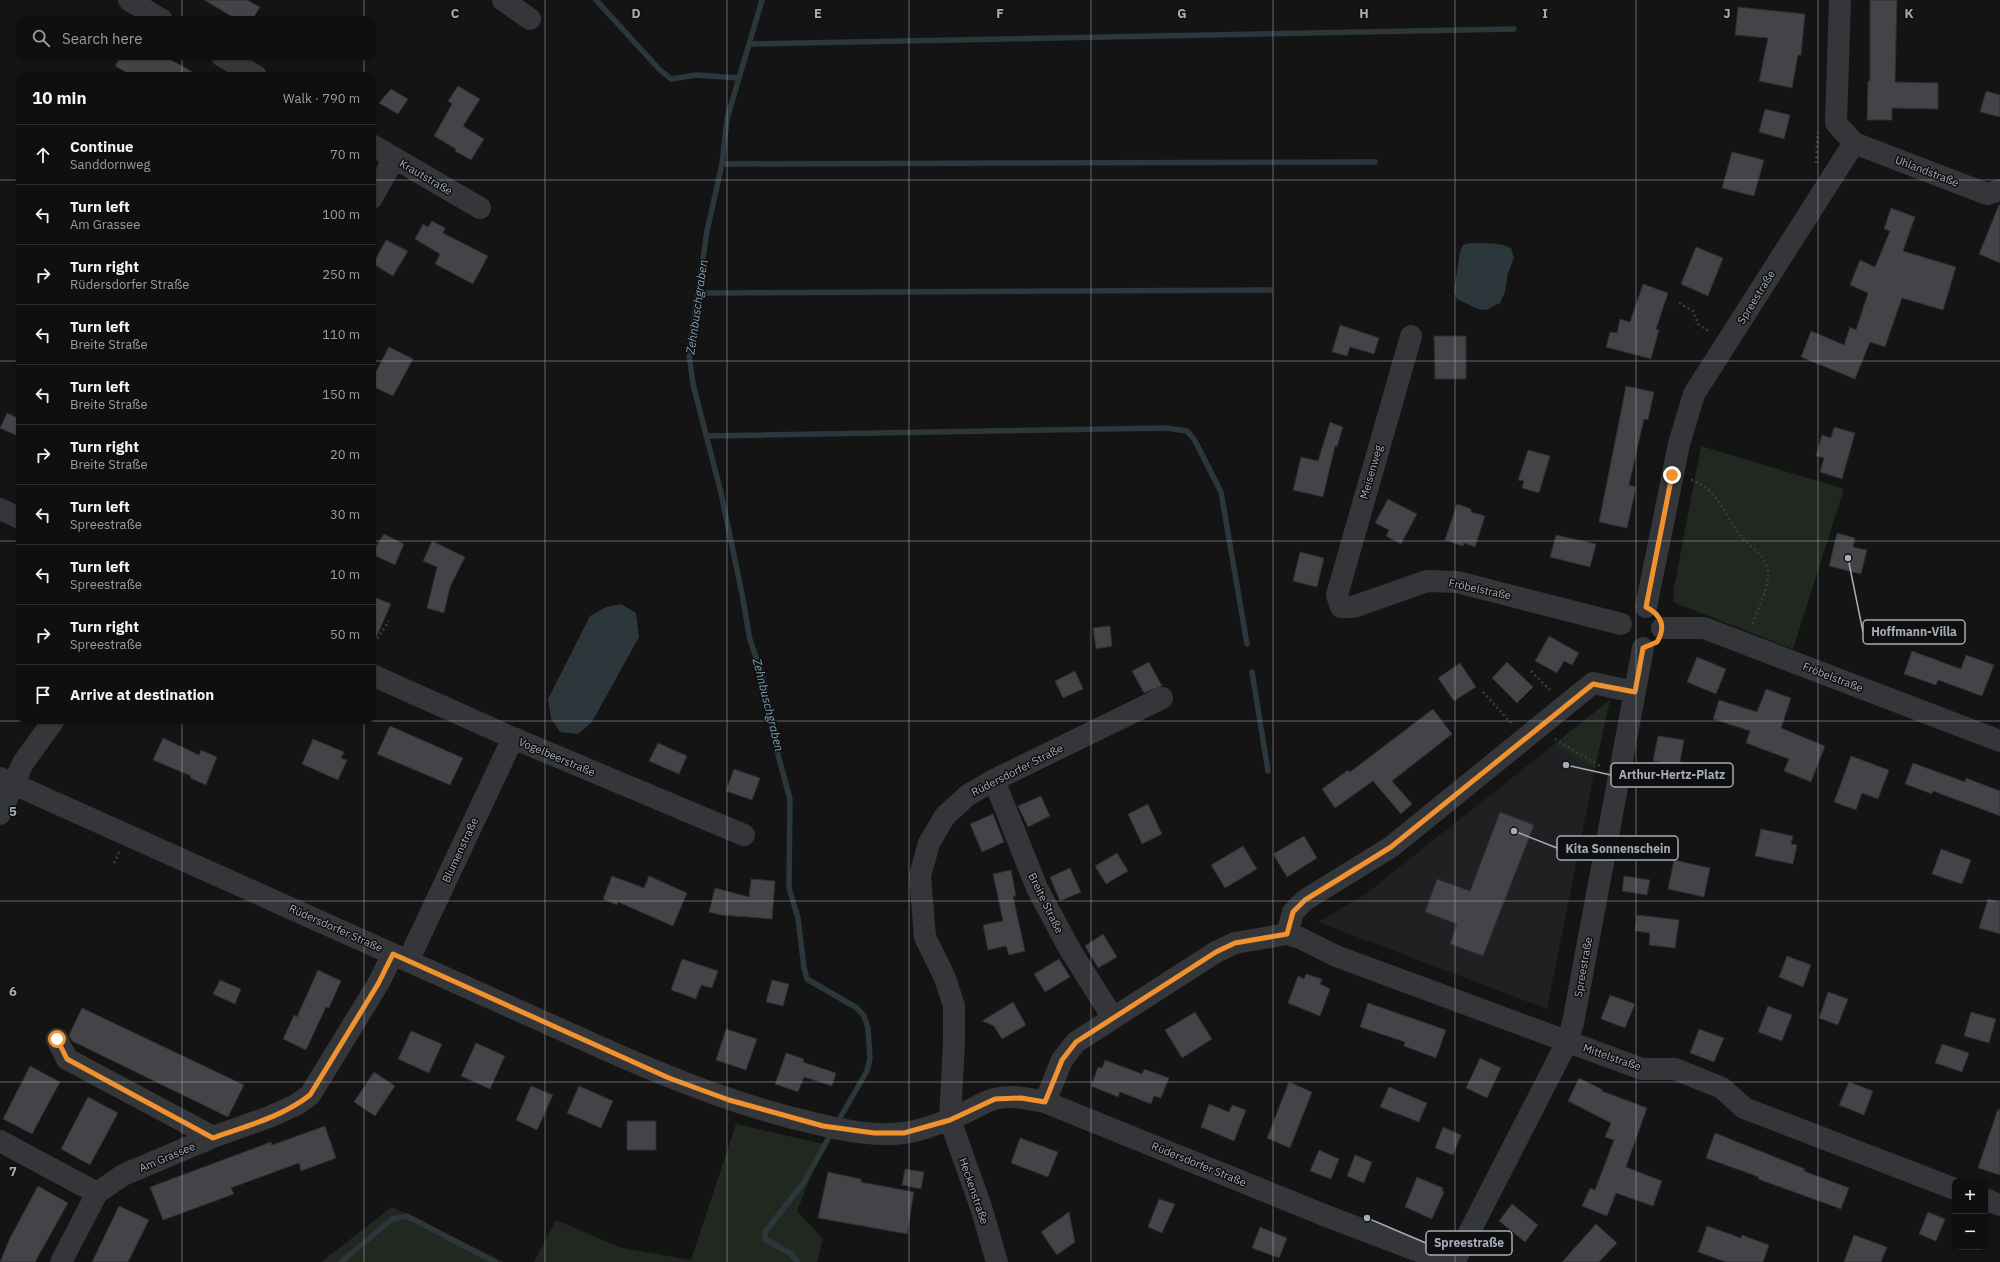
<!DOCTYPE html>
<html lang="en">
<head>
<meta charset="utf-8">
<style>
  body { margin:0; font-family:"IBM Plex Sans",sans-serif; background:#181819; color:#f1f3f6 }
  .controls { position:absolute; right:12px; bottom:12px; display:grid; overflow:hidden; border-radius:8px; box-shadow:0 1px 3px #0004 }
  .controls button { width:36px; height:36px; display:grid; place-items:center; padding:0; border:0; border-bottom:1px solid #2f2f30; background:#0f0f10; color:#f1f3f6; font:20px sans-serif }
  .stop { position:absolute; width:12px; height:12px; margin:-9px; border:3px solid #f2922f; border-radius:50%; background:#fff }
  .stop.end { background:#f2922f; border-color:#fff; box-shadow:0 1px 4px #0008 }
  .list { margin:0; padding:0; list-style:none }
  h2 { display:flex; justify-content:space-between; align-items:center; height:52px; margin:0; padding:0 16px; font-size:17px }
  h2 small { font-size:13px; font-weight:400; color:#9b9c9f }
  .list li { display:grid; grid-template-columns:26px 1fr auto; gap:12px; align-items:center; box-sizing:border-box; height:60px; padding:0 16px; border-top:1px solid #2f2f30 }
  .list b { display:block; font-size:15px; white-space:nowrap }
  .list p { margin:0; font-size:13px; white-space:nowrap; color:#9b9c9f }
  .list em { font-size:13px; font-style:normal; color:#9b9c9f }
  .icon { flex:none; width:22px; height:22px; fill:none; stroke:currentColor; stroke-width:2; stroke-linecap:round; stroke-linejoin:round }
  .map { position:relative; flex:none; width:2000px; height:1262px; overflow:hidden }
  .search { position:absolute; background:#0f0f10; box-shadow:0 1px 3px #0004; left:16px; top:16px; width:360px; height:44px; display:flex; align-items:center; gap:10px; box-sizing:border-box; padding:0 14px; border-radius:12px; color:#9b9c9f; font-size:15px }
  .panel { position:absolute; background:#0f0f10; box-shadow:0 1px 3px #0004; left:16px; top:72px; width:360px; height:652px; border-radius:12px }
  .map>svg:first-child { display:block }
  .built { fill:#202022 }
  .green { fill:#202820 }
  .water { fill:#2c373b }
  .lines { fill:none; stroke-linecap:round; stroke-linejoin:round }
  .stream { stroke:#2c373b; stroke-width:5.5 }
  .building { fill:#434448; stroke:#2e2e31 }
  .path { stroke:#3b3e41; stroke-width:2.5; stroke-dasharray:2 3; stroke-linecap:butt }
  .minor { stroke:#35363a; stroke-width:22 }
  .route { stroke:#f2922f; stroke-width:5 }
  .grid { fill:none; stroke:#a5adb6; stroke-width:1; stroke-opacity:0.55 }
  .labels { text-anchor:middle; stroke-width:3; stroke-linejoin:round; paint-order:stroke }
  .street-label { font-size:11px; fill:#a5adb6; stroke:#0f0f10 }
  .water-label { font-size:12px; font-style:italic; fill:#7ca0b1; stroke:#0f0f10 }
  .grid-label { font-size:13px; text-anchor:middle; font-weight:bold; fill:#a5adb6; stroke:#0f0f10; stroke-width:3; stroke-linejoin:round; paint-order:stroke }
  .leader { fill:none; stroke:#a5adb6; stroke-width:1.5 }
  .callout-dot { fill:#a5adb6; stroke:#0f0f10; stroke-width:1.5 }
  .callout { fill:#0f0f10; stroke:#a5adb6; stroke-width:1.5 }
  .callout-label { font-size:12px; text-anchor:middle; font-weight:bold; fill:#a5adb6 }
</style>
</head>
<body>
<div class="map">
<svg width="2000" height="1262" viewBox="0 0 2000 1262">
  <rect width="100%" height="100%" fill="#141415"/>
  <!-- built -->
  <path class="built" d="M1553 745 1595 769 1547 1009 1318 922 1367 893Z"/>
  <!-- green -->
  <path class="green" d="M1701 446 1844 489 1793 649 1673 602 1674 588Z
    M1610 700 1595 769 1553 745Z
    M736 1124 824 1144 797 1211 823 1239 817 1262H534L556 1220 622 1248 691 1260Z
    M392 1207 504 1262H321Z"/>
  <!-- water -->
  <path class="water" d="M1470 243C1482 243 1499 242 1511 248L1514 258 1508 273 1505 292 1500 303 1486 310 1478 309 1457 299 1454 292 1460 252 1463 245Z
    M621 604 636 613 639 637 592 722 578 734 560 732 551 718 548 699 590 616 606 607Z"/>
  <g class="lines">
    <!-- stream -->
    <path class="stream" d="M596 0 659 69 671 79 696 75 738 78
      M762 0 727 119 722 164 707 231 689 354 693 384 721 493 742 594 750 640 762 674 778 755 790 799 789 888 798 918 804 968 807 979 857 1008 864 1016 868 1028 870 1059 867 1071 837 1123
      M749 44 1514 29
      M722 164 1375 162
      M699 293 1270 290
      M706 436 1166 428 1187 431 1194 439 1221 492 1247 644
      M1252 672 1268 771
      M341 1262 392 1219 407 1216 495 1262
      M798 1262 791 1254 768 1241 765 1239V1232L804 1182 832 1132"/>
  </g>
  <!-- building -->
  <path class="building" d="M204 0H247L260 7 252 20H238Z
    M1870 0H1897L1895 82 1938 83V109L1892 108V120H1867L1868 81H1870Z
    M1738 7 1805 14 1801 55H1798L1792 88 1759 81 1768 38 1735 35Z
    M121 56H164L200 76H133L115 66Z
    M458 86 480 99 463 126 484 139 471 160 455 151 456 149 434 136 452 104 448 101Z
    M391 89 408 99 398 114 379 103Z
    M1986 91 2000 95V117L1980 112Z
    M1765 109 1790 115 1784 139 1759 132Z
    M1732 152 1764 160 1754 196 1722 188Z
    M1999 205H2000V263L1979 254Z
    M1891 208 1915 217 1903 251 1956 267 1943 310 1902 298 1885 347 1870 342 1855 379 1801 357 1811 331 1844 345 1850 327 1856 330 1868 293 1850 285 1860 260 1875 267 1890 231 1884 229Z
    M432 221 445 228 443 233 488 256 473 284 435 264 440 254 415 239 423 224 428 227Z
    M386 240 408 251 393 276 373 264Z
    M1696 247 1723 258 1708 296 1681 284Z
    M1643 284 1668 293 1656 329 1659 330 1651 359 1606 347 1610 332 1617 333 1620 319 1630 322Z
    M1340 325 1379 338 1374 354 1350 347 1347 356 1332 352Z
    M1434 336H1466V379H1435Z
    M389 347 413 359 393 396 372 386V379Z
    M1626 386 1654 392 1648 420 1644 419 1629 485 1636 487 1627 528 1599 522Z
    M7 413 20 419V437L0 428Z
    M1330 422 1343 427 1337 447 1335 446 1323 497 1293 490 1301 457 1318 461Z
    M1834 427 1855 433 1842 479 1820 472 1824 458 1816 456 1822 435 1831 438Z
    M1528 450 1550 456 1539 493 1522 488 1524 481 1518 480Z
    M1388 499 1417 514 1401 544 1386 536 1389 530 1375 523Z
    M1457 504 1471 509V512L1485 516 1475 547 1464 543 1463 546 1445 540Z
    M1837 533 1855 538 1853 547 1867 550 1861 574 1829 566Z
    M384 534 404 544 395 565 374 555 376 546Z
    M1556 535 1596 544 1590 567 1550 557Z
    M432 541 465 557 450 587 444 613 427 608 437 567 423 561Z
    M1300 552 1324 558 1317 587 1293 581Z
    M372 596 391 604 372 647Z
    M1110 626 1112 646 1096 649 1093 628Z
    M1549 636 1579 653 1572 665 1564 661 1557 673 1535 661Z
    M1912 651 1961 669 1966 655 1994 665 1982 696 1938 680 1936 685 1904 674Z
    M1697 657 1726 669 1716 694 1687 682Z
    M1149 662 1162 686 1144 693 1132 671Z
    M1507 662 1533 687 1517 703 1492 678Z
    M1460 663 1476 687 1454 701 1438 678Z
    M1075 671 1083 689 1063 698 1055 681Z
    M1766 689 1791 698 1781 728 1825 746 1811 782 1784 771 1789 759 1746 743 1750 731 1713 719 1719 700 1757 712Z
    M1433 709 1452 734 1392 781 1412 804 1401 814 1373 781 1335 808 1322 789 1348 770 1350 772Z
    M390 726 463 758 450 785 377 754Z
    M1658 736 1684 740 1678 773 1658 770 1660 762 1653 761Z
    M163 738 199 755 201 750 217 757 206 785 190 778 191 776 153 760Z
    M313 739 344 752 341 758 347 760 338 780 302 764Z
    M658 743 687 756 679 774 649 761Z
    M1851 756 1889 770 1878 799 1862 793 1856 810 1834 802Z
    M1913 763 1965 782 1966 778 2000 791V816L1933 791 1932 794 1905 784Z
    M734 769 760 778 752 800 726 791Z
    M1041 796 1050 816 1028 827 1018 806Z
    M1148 804 1162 834 1142 844 1128 814Z
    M1500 812 1534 825 1483 956 1450 944 1457 924 1425 912 1437 879 1470 891Z
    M993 814 1004 842 982 852 970 824Z
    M1761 829 1793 836 1791 844 1797 845 1793 864 1755 856Z
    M1304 836 1317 858 1287 877 1273 854Z
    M1243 846 1257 869 1225 888 1211 865Z
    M1941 849 1971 860 1962 884 1932 874Z
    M1117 853 1128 871 1106 884 1095 866Z
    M1674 860 1710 868 1704 897 1668 889Z
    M1070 868 1081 892 1060 901 1050 877Z
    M1011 870 1016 896H1013L1025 951 1009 955 1006 946 988 950 983 925 1003 921 993 874Z
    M612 876 644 888 649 876 687 893 673 926 618 902 617 905 603 899Z
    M1624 876 1650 880 1647 895 1622 891Z
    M751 879 775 881 772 919 721 915 709 912 715 888 749 897Z
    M1988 899 2000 902V934L1979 928Z
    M1637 915 1679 920 1675 948 1649 945 1650 933 1635 931Z
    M1103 934 1117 957 1098 968 1085 946Z
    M1787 956 1811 965 1803 987 1779 977Z
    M682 959 718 971 712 988 701 985 696 999 671 990Z
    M1059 959 1070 977 1045 992 1034 974Z
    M318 970 341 981 329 1008 326 1007 306 1050 283 1039 294 1015 297 1017Z
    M1306 974 1322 979 1320 984 1330 989 1320 1016 1288 1003 1298 976 1304 979Z
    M220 980 241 989 235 1004 213 994Z
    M772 980 789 984 783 1006 766 1002Z
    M1828 992 1848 999 1838 1025 1819 1018Z
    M1610 995 1635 1004 1625 1028 1601 1019Z
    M1013 1002 1026 1025 1002 1039 994 1026 982 1021Z
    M1368 1003 1446 1030 1436 1058 1404 1046 1405 1042 1360 1027Z
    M1768 1006 1792 1015 1782 1041 1758 1032Z
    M82 1008 244 1085 228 1117 72 1041 69 1035Z
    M1195 1012 1212 1039 1182 1058 1165 1030Z
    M1971 1012 1996 1019 1989 1043 1964 1036Z
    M726 1029 757 1039 746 1070 716 1060Z
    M1699 1029 1724 1038 1714 1062 1690 1053Z
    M411 1031 442 1044 429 1073 398 1059Z
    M476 1043 505 1056 490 1089 461 1076Z
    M1942 1044 1969 1053 1962 1072 1935 1063Z
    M786 1053 804 1059 803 1062 836 1073 832 1086 804 1077 798 1092 775 1084Z
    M1480 1058 1501 1068 1487 1098 1466 1088Z
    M1105 1060 1142 1074 1144 1069 1169 1078 1161 1098 1154 1096 1151 1104 1120 1092 1118 1097 1091 1086 1098 1067 1102 1068Z
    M30 1066 60 1082 32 1134 3 1119Z
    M374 1072 395 1086 375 1116 354 1102Z
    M1579 1078 1603 1090 1602 1091 1647 1108 1626 1167 1662 1181 1653 1206 1616 1193 1607 1216 1582 1206 1590 1188 1595 1190 1614 1140 1605 1137 1611 1123 1568 1101Z
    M1289 1082 1312 1092 1290 1148 1267 1138Z
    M1849 1082 1873 1091 1864 1115 1839 1105Z
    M531 1086 553 1095 537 1130 516 1120Z
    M579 1086 613 1101 601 1128 567 1113Z
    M1389 1087 1427 1103 1419 1122 1380 1107Z
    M88 1097 118 1113 90 1165 61 1149Z
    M1209 1104 1229 1112 1232 1105 1246 1110 1234 1141 1201 1127Z
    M1998 1109 2000 1110V1175L1978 1168Z
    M627 1121H656V1150H627Z
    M325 1126 336 1158 301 1171 299 1163 231 1188 234 1194 163 1220 150 1187 271 1142 272 1145Z
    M1443 1127 1461 1135 1453 1155 1435 1148Z
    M1715 1133 1805 1169 1804 1171 1849 1188 1841 1209 1758 1179 1759 1177 1706 1158Z
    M1020 1138 1058 1152 1048 1177 1011 1163Z
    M1319 1150 1339 1159 1331 1179 1310 1171Z
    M1355 1155 1372 1162 1364 1183 1347 1176Z
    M905 1169 924 1172 921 1189 902 1185Z
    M828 1172 861 1179V1182L914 1192 907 1234 818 1218Z
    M1417 1177 1443 1188 1442 1191 1444 1192 1432 1219 1405 1207Z
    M38 1186 68 1203 35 1262H0L10 1238Z
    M1159 1199 1175 1204 1162 1233 1148 1227Z
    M1512 1204 1538 1225 1525 1242 1499 1221Z
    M119 1206 149 1220 128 1262H92Z
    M1069 1212 1075 1242 1057 1255 1041 1232Z
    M1928 1212 1945 1219 1936 1241 1919 1234Z
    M1596 1224 1617 1243 1599 1262H1562Z
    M1707 1226 1741 1238 1742 1235 1769 1245 1763 1262H1726L1698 1252Z
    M1260 1227 1287 1238 1279 1258 1252 1248Z
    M1854 1235 1887 1247 1881 1262H1844Z"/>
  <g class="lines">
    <!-- path -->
    <path class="path" d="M1816 163 1818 132
      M1679 303 1693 311 1698 324 1710 332
      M1691 480C1718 488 1724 516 1741 536 1751 549 1766 554 1768 572 1769 588 1758 609 1752 625
      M372 647 389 621
      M1531 671 1551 691
      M1483 692 1511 723
      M1555 739 1600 766
      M114 863 119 852"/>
    <!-- minor -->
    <path class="minor" d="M129 0 162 20
      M503 0 530 19
      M1840 0 1836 123 1854 143 1987 194 2000 190
      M222 56 256 76
      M372 145 480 208
      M372 198 394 158
      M1411 336 1337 595 1341 607H1353L1427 581 1457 582 1621 624
      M0 509 20 518
      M1646 607 1679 444 1694 394 1854 143
      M1662 628H1704L2000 741
      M372 675 513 738 744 835
      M0 778 611 1052C677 1081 743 1107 813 1123 842 1130 874 1137 904 1133 918 1131 936 1125 950 1119 965 1114 979 1104 994 1099 1010 1094 1029 1099 1045 1102L1329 1217 1447 1262
      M994 780 1037 888 1069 948 1113 1018
      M0 814 23 763 54 720
      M1287 934 1300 938 1336 956 1642 1069H1675L1722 1088 1744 1108 1955 1189
      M408 961 513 738
      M57 1039 67 1059 213 1137
      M1045 1102 1062 1060 1076 1042 1216 952 1235 943 1287 934 1293 912 1305 900 1391 847 1593 683 1635 692
      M0 1141 97 1193
      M1985 1199 2000 1205
      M61 1262 97 1193 123 1175 213 1137 269 1117 296 1105 310 1095 378 984 393 954
      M997 1262 981 1207 950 1120 954 1041V1006L945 978 925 937 920 876 929 843 945 816 968 795 994 780 1162 698
      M1454 1262 1567 1042 1573 1023 1643 648"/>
  </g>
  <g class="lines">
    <!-- route -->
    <path class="route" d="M57 1039 67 1059 213 1138C246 1126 282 1117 310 1095L378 984 393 954 669 1078 729 1100 823 1126 874 1133H904L950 1120 995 1099 1021 1098 1045 1102 1062 1060 1076 1042 1216 952 1235 943 1287 934 1293 912 1305 900 1391 847 1593 684 1635 692 1643 648 1657 642C1666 627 1662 615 1646 607L1672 475"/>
  </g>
  <!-- grid -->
  <path class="grid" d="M182 0V20M364 0V20M545 0V1262M727 0V1262M909 0V1262M1091 0V1262M1273 0V1262M1455 0V1262M1636 0V1262M1818 0V1262M182 56V76M364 56V76M0 180H20M372 180H2000M0 361H20M372 361H2000M0 541H20M372 541H2000M182 720V1262M364 720V1262M0 721H2000M0 901H2000M0 1082H2000"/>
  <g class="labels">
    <!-- street labels -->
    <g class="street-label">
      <text transform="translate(1927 171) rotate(21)" y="4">Uhlandstraße</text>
      <text transform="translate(426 177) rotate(30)" y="4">Krautstraße</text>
      <text transform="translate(1756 297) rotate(-58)" y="4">Spreestraße</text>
      <text transform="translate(1371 472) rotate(-74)" y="4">Meisenweg</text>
      <text transform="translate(1480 589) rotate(12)" y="4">Fröbelstraße</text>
      <text transform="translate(1833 677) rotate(21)" y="4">Fröbelstraße</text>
      <text transform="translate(557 757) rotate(23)" y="4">Vogelbeerstraße</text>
      <text transform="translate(1017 770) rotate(-27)" y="4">Rüdersdorfer Straße</text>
      <text transform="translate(460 850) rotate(-65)" y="4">Blumenstraße</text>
      <text transform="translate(1046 903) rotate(64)" y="4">Breite Straße</text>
      <text transform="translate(336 928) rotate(24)" y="4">Rüdersdorfer Straße</text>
      <text transform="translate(1583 967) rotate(-80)" y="4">Spreestraße</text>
      <text transform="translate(1612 1057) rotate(19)" y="4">Mittelstraße</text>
      <text transform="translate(167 1157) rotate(-23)" y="4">Am Grassee</text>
      <text transform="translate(1199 1164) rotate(22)" y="4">Rüdersdorfer Straße</text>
      <text transform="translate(974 1191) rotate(71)" y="4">Heckenstraße</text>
    </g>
    <!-- water labels -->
    <g class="water-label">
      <text transform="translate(697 307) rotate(-82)" y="4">Zehnbuschgraben</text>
      <text transform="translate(768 705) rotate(76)" y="4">Zehnbuschgraben</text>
    </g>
  </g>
  <g class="grid-label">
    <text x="455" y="18">C</text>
    <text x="636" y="18">D</text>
    <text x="818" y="18">E</text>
    <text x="1000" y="18">F</text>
    <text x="1182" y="18">G</text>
    <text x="1364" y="18">H</text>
    <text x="1545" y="18">I</text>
    <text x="1727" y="18">J</text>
    <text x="1909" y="18">K</text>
    <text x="13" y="816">5</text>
    <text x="13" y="996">6</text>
    <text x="13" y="1176">7</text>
  </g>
  <!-- callouts -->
  <path class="leader" d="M1848 558L1863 632M1566 765L1611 775M1514 831L1557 848M1367 1218L1426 1243"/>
  <g class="callout-dot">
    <circle cx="1848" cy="558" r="4"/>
    <circle cx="1566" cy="765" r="4"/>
    <circle cx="1514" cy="831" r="4"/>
    <circle cx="1367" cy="1218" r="4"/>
  </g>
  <g class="callout">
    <rect x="1863" y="620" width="102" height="24" rx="4"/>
    <rect x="1611" y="763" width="122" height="24" rx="4"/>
    <rect x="1557" y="836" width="121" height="24" rx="4"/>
    <rect x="1426" y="1231" width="86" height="24" rx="4"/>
  </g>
  <g class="callout-label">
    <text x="1914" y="636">Hoffmann-Villa</text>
    <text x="1672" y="779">Arthur-Hertz-Platz</text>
    <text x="1618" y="853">Kita Sonnenschein</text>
    <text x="1469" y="1247">Spreestraße</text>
  </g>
</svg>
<div class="controls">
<button>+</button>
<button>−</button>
</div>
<div class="stop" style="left:57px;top:1039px"></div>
<div class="stop end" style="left:1672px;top:475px"></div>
<div class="search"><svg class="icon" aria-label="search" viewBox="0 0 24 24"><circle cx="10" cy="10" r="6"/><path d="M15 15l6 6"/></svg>Search here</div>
<section class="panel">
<h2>10 min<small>Walk · 790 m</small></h2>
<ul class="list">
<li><svg class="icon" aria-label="ahead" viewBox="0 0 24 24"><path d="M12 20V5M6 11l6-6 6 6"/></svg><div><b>Continue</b><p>Sanddornweg</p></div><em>70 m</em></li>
<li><svg class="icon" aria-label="left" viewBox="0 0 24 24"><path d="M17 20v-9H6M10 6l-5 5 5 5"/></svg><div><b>Turn left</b><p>Am Grassee</p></div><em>100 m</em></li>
<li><svg class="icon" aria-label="right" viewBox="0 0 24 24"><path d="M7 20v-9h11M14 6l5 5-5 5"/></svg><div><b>Turn right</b><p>Rüdersdorfer Straße</p></div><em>250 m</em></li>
<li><svg class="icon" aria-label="left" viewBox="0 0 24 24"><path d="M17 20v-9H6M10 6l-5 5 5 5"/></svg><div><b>Turn left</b><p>Breite Straße</p></div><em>110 m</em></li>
<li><svg class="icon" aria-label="left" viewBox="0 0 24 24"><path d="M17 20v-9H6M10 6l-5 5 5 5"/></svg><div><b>Turn left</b><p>Breite Straße</p></div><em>150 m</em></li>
<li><svg class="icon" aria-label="right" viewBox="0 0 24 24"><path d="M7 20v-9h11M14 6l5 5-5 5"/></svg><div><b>Turn right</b><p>Breite Straße</p></div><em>20 m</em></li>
<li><svg class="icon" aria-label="left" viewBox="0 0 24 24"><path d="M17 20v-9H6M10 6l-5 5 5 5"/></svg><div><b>Turn left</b><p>Spreestraße</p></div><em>30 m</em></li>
<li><svg class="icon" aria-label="left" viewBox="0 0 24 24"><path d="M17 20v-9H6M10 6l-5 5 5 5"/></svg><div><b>Turn left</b><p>Spreestraße</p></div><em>10 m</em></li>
<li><svg class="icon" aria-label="right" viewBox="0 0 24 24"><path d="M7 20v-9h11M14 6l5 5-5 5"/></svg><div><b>Turn right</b><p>Spreestraße</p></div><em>50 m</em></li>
<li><svg class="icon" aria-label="arrive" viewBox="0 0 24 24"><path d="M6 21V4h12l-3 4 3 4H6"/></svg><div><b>Arrive at destination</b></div></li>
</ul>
</section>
</div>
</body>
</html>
